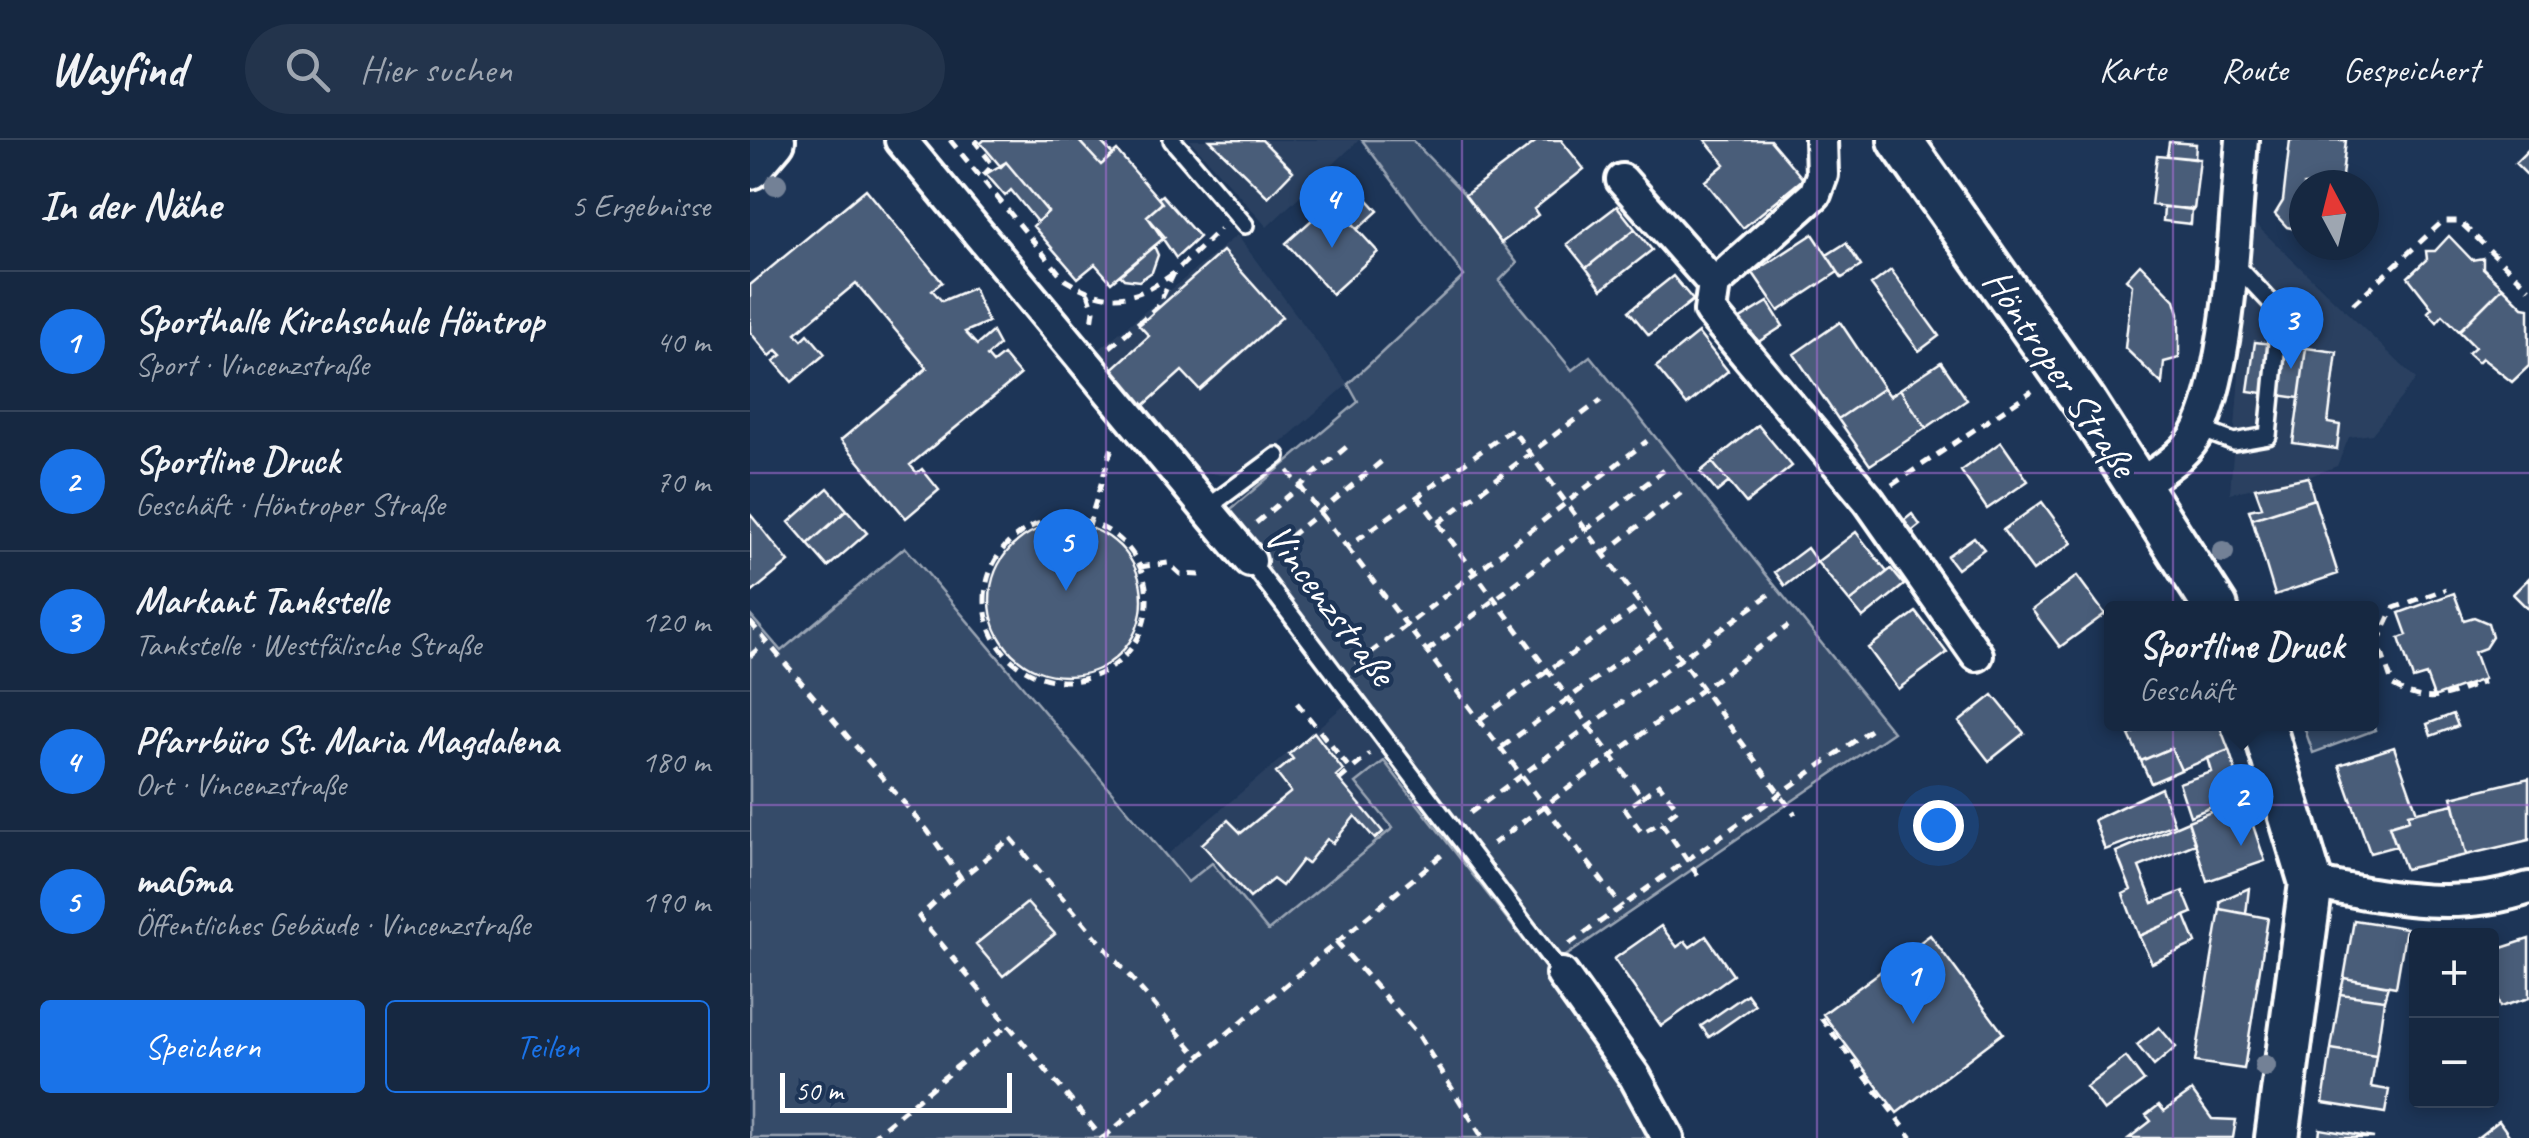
<!DOCTYPE html>
<html lang="de">
<head>
<meta charset="utf-8">
<style>
  body { margin:0; font-family:Caveat,sans-serif; background:#23344c; color:#f1f3f6 }
  .controls { position:absolute; right:30px; bottom:30px; display:grid; overflow:hidden; border-radius:10px; box-shadow:0 5px 15px #0003 }
  .controls button { width:90px; height:90px; display:grid; place-items:center; padding:0; border:0; border-bottom:2px solid #35445a; background:#162841; color:#f1f3f6; font:50px sans-serif }
  .compass { position:absolute; left:1539px; top:30px; width:90px; height:90px; border-radius:50%; background:#162841; box-shadow:0 5px 15px #0003; rotate:353deg }
  .scale { position:absolute; left:30px; bottom:25px; width:232px; box-sizing:border-box; padding-left:10px; border:5px solid #fff; border-top:0; font-size:28px; line-height:35px; white-space:nowrap; color:#fff; -webkit-text-stroke:8px #1d3557; paint-order:stroke }
  .you { position:absolute; left:1188px; top:685px; width:35px; height:35px; margin:-25px; border:8px solid #fff; border-radius:50%; background:#1a73e8; box-shadow:0 0 0 15px #1a73e833 }
  .badge { display:grid; place-items:center; width:65px; height:65px; border-radius:50%; background:#1a73e8; color:#fff; font-size:32px; font-weight:700 }
  .pin { position:absolute; translate:-50% -82px; filter:drop-shadow(0 2px 5px #0008) }
  .pin::after { content:''; position:absolute; top:52px; width:35px; height:30px; background:inherit; clip-path:polygon(0 0,100% 0,50% 100%) }
  .popup { position:absolute; left:1354px; top:461px; width:275px; height:130px; box-sizing:border-box; display:grid; place-content:center; border-radius:10px; background:#162841; filter:drop-shadow(0 2px 8px #0005); font-size:32px; white-space:nowrap; color:#9ea6b1 }
  .popup b { font-size:38px; color:#f1f3f6 }
  .popup::after { content:''; position:absolute; left:50%; top:100%; margin-left:-20px; border:20px solid transparent; border-top-color:#162841 }
  .list { margin:0; padding:0; list-style:none }
  h2 { display:flex; justify-content:space-between; align-items:center; height:130px; margin:0; padding:0 40px; font-size:42px }
  h2 small { font-size:32px; font-weight:400; color:#9ea6b1 }
  .list li { display:grid; grid-template-columns:65px 1fr auto; gap:30px; align-items:center; box-sizing:border-box; height:140px; padding:0 40px; border-top:2px solid #35445a }
  .list b { display:block; font-size:38px; white-space:nowrap }
  .list p { margin:0; font-size:32px; white-space:nowrap; color:#9ea6b1 }
  .list em { font-size:32px; font-style:normal; color:#9ea6b1 }
  .actions { display:flex; gap:20px; padding:30px 40px }
  .actions a { flex:1; padding:22px 0; border:2px solid #1a73e8; border-radius:10px; text-align:center; font-size:35px; color:#1a73e8 }
  .actions .main { background:#1a73e8; color:#fff }
  .icon { flex:none; width:55px; height:55px; fill:none; stroke:currentColor; stroke-width:2; stroke-linecap:round; stroke-linejoin:round }
  .map { position:relative; flex:none; width:1779px; height:998px; overflow:hidden }
  header { display:flex; align-items:center; gap:60px; box-sizing:border-box; height:140px; padding:0 50px; background:#162841; border-bottom:2px solid #35445a }
  header strong { font-size:48px }
  nav { display:flex; gap:55px; margin-inline-start:auto; font-size:35px }
  .search { width:700px; height:90px; background:#23344c; display:flex; align-items:center; gap:25px; box-sizing:border-box; padding:0 35px; border-radius:55px; color:#9ea6b1; font-size:38px }
  main { display:flex }
  aside { flex:1; background:#162841 }
  .map>svg:first-child { display:block }
  .built { fill:#2a4161 }
  .green { fill:#364b69; stroke:#9aa5b4; stroke-width:2.5 }
  .building { fill:#4a5d79; stroke:#fff; stroke-width:2.5 }
  .lines { fill:none; stroke-linecap:round; stroke-linejoin:round }
  .lane-casing { stroke:#fff; stroke-width:22 }
  .street-casing { stroke:#fff; stroke-width:38 }
  .secondary-casing { stroke:#fff; stroke-width:50 }
  .path { stroke:#fff; stroke-width:5; stroke-dasharray:10 8; stroke-linecap:butt }
  .lane { stroke:#1d3557; stroke-width:15 }
  .street { stroke:#1d3557; stroke-width:30 }
  .secondary { stroke:#1d3557; stroke-width:42 }
  .tree { fill:#738196 }
  .grid { fill:none; stroke:#a36bd2; stroke-width:2.5; stroke-opacity:0.55 }
  .labels { text-anchor:middle; stroke-width:9; stroke-linejoin:round; paint-order:stroke }
  .street-label { font-size:40px; fill:#fff; stroke:#1d3557 }
</style>
</head>
<body>
<header>
<strong>Wayfind</strong>
<div class="search"><svg class="icon" aria-label="search" viewBox="0 0 24 24"><circle cx="10" cy="10" r="6"/><path d="M15 15l6 6"/></svg>Hier suchen</div>
<nav><a>Karte</a><a>Route</a><a>Gespeichert</a></nav>
</header>
<main>
<aside>
<h2>In der Nähe<small>5 Ergebnisse</small></h2>
<ul class="list">
<li><span class="badge">1</span><div><b>Sporthalle Kirchschule Höntrop</b><p>Sport · Vincenzstraße</p></div><em>40 m</em></li>
<li><span class="badge">2</span><div><b>Sportline Druck</b><p>Geschäft · Höntroper Straße</p></div><em>70 m</em></li>
<li><span class="badge">3</span><div><b>Markant Tankstelle</b><p>Tankstelle · Westfälische Straße</p></div><em>120 m</em></li>
<li><span class="badge">4</span><div><b>Pfarrbüro St. Maria Magdalena</b><p>Ort · Vincenzstraße</p></div><em>180 m</em></li>
<li><span class="badge">5</span><div><b>maGma</b><p>Öffentliches Gebäude · Vincenzstraße</p></div><em>190 m</em></li>
</ul>
<div class="actions"><a class="main">Speichern</a><a>Teilen</a></div>
</aside>
<div class="map">
<svg width="1779" height="998" viewBox="0 0 1779 998">
  <rect width="100%" height="100%" fill="#1d3557"/>
  <filter id="ink" filterUnits="userSpaceOnUse"><feTurbulence type="fractalNoise" baseFrequency=".01" numOctaves="2"/><feDisplacementMap in="SourceGraphic" scale="20" xChannelSelector="R" yChannelSelector="G"/><feConvolveMatrix kernelMatrix="1 2 1 2 8 2 1 2 1" color-interpolation-filters="sRGB"/></filter>
  <g filter="url(#ink)">
    <!-- built -->
    <path class="built" d="M440 0H609L517 87Z
      M1501 80 1666 239 1622 294 1599 297 1587 326 1558 337 1480 353Z
      M487 95 598 244 494 335H470L444 329 340 217Z
      M596 564 696 704 528 849 417 715Z"/>
    <!-- green -->
    <path class="green" d="M612 0H662L715 55 767 123 749 141 822 230 840 216 1143 592 810 820 475 374 608 262 598 244 714 136Z
      M155 407 438 742 462 723 518 791 643 688 606 643 634 621 796 829 907 998H0V475L31 511Z
      M1621 579 1625 590 1563 613 1553 584H1621Z"/>
    <!-- building -->
    <path class="building" d="M234 0H328L351 25 367 11 412 63 397 76 415 97 361 142 345 124 328 138 283 86 298 72 256 22 251 27 231 3Z
      M328 0H349L363 15 351 25Z
      M460 0H512L543 31 518 57Z
      M788 0H811L834 29 784 69 788 75 751 103 715 55Z
      M955 0H1020L1053 39 993 88 955 41 975 24Z
      M1540 0H1596L1591 45H1554V91L1537 87 1525 74 1533 61Z
      M1419 2 1446 4 1445 19 1417 16Z
      M1779 9V37L1765 23Z
      M1407 15 1450 19 1444 70 1401 65Z
      M256 22 298 72 287 82 261 50 255 56 236 34Z
      M589 28 628 71 608 89 569 47Z
      M116 49 192 142 182 150 192 161 223 148 238 182 215 192 227 205 242 192 249 205 237 216 243 223 253 215 270 235 160 325 167 333 172 329 189 350 156 378 91 300 177 228 106 143 46 193 52 200 58 194 75 214 42 242 24 221 32 215 27 210 20 216 0 192V145Z
      M412 55 449 97 426 118 397 76 412 63 408 58Z
      M582 62 628 112 582 154 536 103Z
      M867 66 885 89 836 128 817 104Z
      M1414 67 1442 69 1441 84 1413 81Z
      M885 89 902 110 852 149 836 128Z
      M1063 94 1088 132 1029 171 1003 133Z
      M1699 96 1722 120 1733 118V128L1753 147 1709 191 1693 175 1687 182 1678 172 1682 168 1658 137 1677 119 1676 111H1685Z
      M1096 103 1111 126 1092 138 1077 115Z
      M404 106 408 115 402 132 389 141 374 139 370 135Z
      M473 111 532 177 450 250 432 231 390 269 358 233 399 196 389 185Z
      M1390 124 1425 160 1429 173V218L1414 222 1412 244 1375 208 1382 145 1376 139Z
      M1141 130 1189 196 1169 211 1121 145Z
      M923 136 943 160 899 195 879 171Z
      M1753 147 1773 167 1779 168V226L1762 242 1732 218 1728 222 1718 213 1725 207 1709 191Z
      M1018 162 1033 186 999 208 984 183Z
      M1090 182 1134 248 1088 279 1044 214Z
      M948 193 978 231 937 265 906 227Z
      M1505 202 1556 208 1549 258 1498 251Z
      M1556 208 1587 212 1578 283 1590 285 1587 309 1543 303Z
      M1191 222 1217 260 1176 288 1150 249Z
      M1134 248 1140 256 1150 249 1176 288 1120 325 1088 279Z
      M1008 285 1042 326 996 363 962 322Z
      M1251 302 1278 341 1237 369 1211 331Z
      M962 322 979 342 967 352 950 332Z
      M1558 337 1564 359 1502 379 1499 370 1512 367 1505 348Z
      M78 348 97 370 58 404 39 382Z
      M1564 359 1588 434 1525 455 1502 379Z
      M1292 362 1322 403 1283 431 1253 390Z
      M97 370 117 393 78 427 58 404Z
      M0 374 39 422 0 454Z
      M1162 374 1170 385 1160 393 1152 382Z
      M240 460a76 76 0 1 1 152 0a76 76 0 1 1-152 0Z
      M1106 392 1137 432 1100 462 1067 422Z
      M1224 397 1234 409 1207 429 1197 416Z
      M1057 408 1067 422 1035 446 1025 432Z
      M1141 429 1154 445 1113 478 1100 462Z
      M1327 436 1355 474 1310 507 1282 470Z
      M1779 438V470L1763 454Z
      M1704 453 1714 480 1724 477 1738 483 1742 497 1735 508 1724 512 1734 539 1684 557 1676 535 1663 539 1649 498 1657 495 1649 473Z
      M1166 472 1197 513 1148 549 1118 508Z
      M1243 555 1274 593 1239 621 1209 582Z
      M1703 574 1708 586 1681 596 1677 584Z
      M1404 584H1469L1479 610 1431 630 1421 608 1391 621 1379 595Z
      M564 592 593 630 586 636 633 692 625 699 605 676 583 703 577 699 557 724 552 720 532 746 523 739 500 758 452 704 478 680 491 693 541 652 526 633 543 619 539 614Z
      M1644 607 1667 672 1658 674 1659 680 1639 686 1646 706 1620 713 1589 625Z
      M1421 608 1431 630 1401 643 1391 621Z
      M1479 610 1493 654 1440 676 1429 643 1462 632 1458 618Z
      M1779 638V700L1716 715 1702 657Z
      M1411 648 1424 684 1355 710 1344 680Z
      M1494 659 1515 721 1457 741 1438 681Z
      M1704 664 1716 715 1655 729 1639 686 1659 680 1658 674Z
      M1438 681 1445 704 1389 727 1403 763 1433 751 1442 773 1389 796 1373 754 1381 750 1366 712Z
      M1499 748 1496 774 1470 769V761Z
      M277 763 305 794 253 836 226 804Z
      M1470 769 1518 778 1494 929 1445 922Z
      M1435 776 1446 803 1402 823 1389 796Z
      M1604 780 1656 788 1646 847 1594 838Z
      M911 786 927 807 935 801 940 807 956 796 983 835 911 886 864 819Z
      M1180 795 1253 893 1147 973 1073 874Z
      M1779 799V858L1750 867 1742 839V811Z
      M1594 838 1638 846 1634 860 1590 854Z
      M997 854 1005 865 959 897 951 886Z
      M1590 854 1634 860 1626 916 1581 909Z
      M1409 887 1426 907 1404 926 1387 905Z
      M1581 909 1626 916 1621 947 1639 950 1635 973 1573 963Z
      M1376 917 1394 941 1354 971 1336 947Z
      M1442 951 1462 979 1486 980 1483 998H1379L1401 981 1396 975 1409 965 1414 971Z
      M1749 981 1761 998H1727Z
      M1570 989 1624 998H1569Z"/>
    <g class="lines">
      <!-- lane casing -->
      <g class="lane-casing">
        <path id="lane" d="M422 0 495 85
          M1450 289 1484 302 1518 296 1530 172 1485 124
          M457 368 527 316
          M500 421 812 834"/>
      </g>
      <!-- street casing -->
      <g class="street-casing">
        <path id="street" d="M151 0 500 421
          M872 40 964 144 960 171 1119 361 1227 515
          M964 144 1065 54 1072 35 1071 0
          M1389 345C1412 329 1438 314 1450 288 1481 219 1485 79 1492 0
          M1561 743C1636 757 1705 773 1779 748
          M812 834 885 937 918 998"/>
      </g>
      <!-- secondary casing -->
      <g class="secondary-casing">
        <path id="secondary" d="M1150 0 1335 263 1466 468
          M0 27 23 0
          M1513 584 1561 743 1527 998"/>
      </g>
      <!-- path -->
      <path class="path" d="M200 0 315 140C358 165 384 162 424 133
        M229 0 226 3 243 25 231 38
        M338 153 344 170 342 184
        M1603 164 1693 81H1709L1779 148
        M360 207 408 166 424 133 470 89
        M538 331 597 407 762 289 1045 675
        M1142 345 1282 251
        M667 355 892 657 875 669 892 693 911 682 951 740
        M235 460a81 81 0 1 1 162 0a81 81 0 1 1-162 0Z
        M506 383 600 304
        M688 383 851 260
        M338 387 363 304
        M597 407 872 767
        M526 408 632 321
        M853 414 931 353
        M390 427 418 423 430 434 451 435
        M0 482 177 690 211 738 261 698 449 917 693 714
        M1628 502 1644 468 1696 449
        M1621 504 1628 502 1643 546C1681 567 1696 556 1734 542
        M677 511 917 328
        M0 516 16 502
        M606 524 897 301
        M547 563 601 630 620 614
        M730 579 892 464
        M752 607 911 491
        M589 640 601 630
        M892 657 909 644 928 669 912 681
        M720 673 1024 451
        M743 704 1038 486
        M211 738 169 777 352 998
        M586 801 669 896 733 998
        M819 804 1120 590
        M1071 878 1162 998
        M121 998 257 885
        M353 998 449 917"/>
      <!-- lane -->
      <use href="#lane" class="lane"/>
      <!-- street -->
      <use href="#street" class="street"/>
      <!-- secondary -->
      <use href="#secondary" class="secondary"/>
    </g>
    <!-- trees -->
    <g class="tree">
      <circle cx="26" cy="44" r="11"/>
      <circle cx="1473" cy="412" r="11"/>
      <circle cx="1515" cy="926" r="11"/>
    </g>
  </g>
  <!-- grid -->
  <path class="grid" d="M356 0V998M712 0V998M1067 0V998M1423 0V998M0 333H1779M0 665H1779"/>
  <g class="labels">
    <!-- street labels -->
    <g class="street-label">
      <text transform="translate(1311 232) rotate(56)" y="14">Höntroper Straße</text>
      <text transform="translate(581 464) rotate(53)" y="14">Vincenzstraße</text>
    </g>
  </g>
</svg>
<div class="controls">
<button>+</button>
<button>−</button>
</div>
<svg class="compass" viewBox="-18 -18 36 36"><path d="M0-13l5 13h-10z" fill="#e53935"/><path d="M0 13l5-13h-10z" fill="#9ea6b1"/></svg>
<div class="scale">50 m</div>
<div class="you"></div>
<div class="pin badge" style="left:1163px;top:884px">1</div>
<div class="pin badge" style="left:1491px;top:706px">2</div>
<div class="popup"><b>Sportline Druck</b>Geschäft</div>
<div class="pin badge" style="left:1541px;top:229px">3</div>
<div class="pin badge" style="left:582px;top:108px">4</div>
<div class="pin badge" style="left:316px;top:451px">5</div>
</div>
</main>
</body>
</html>
